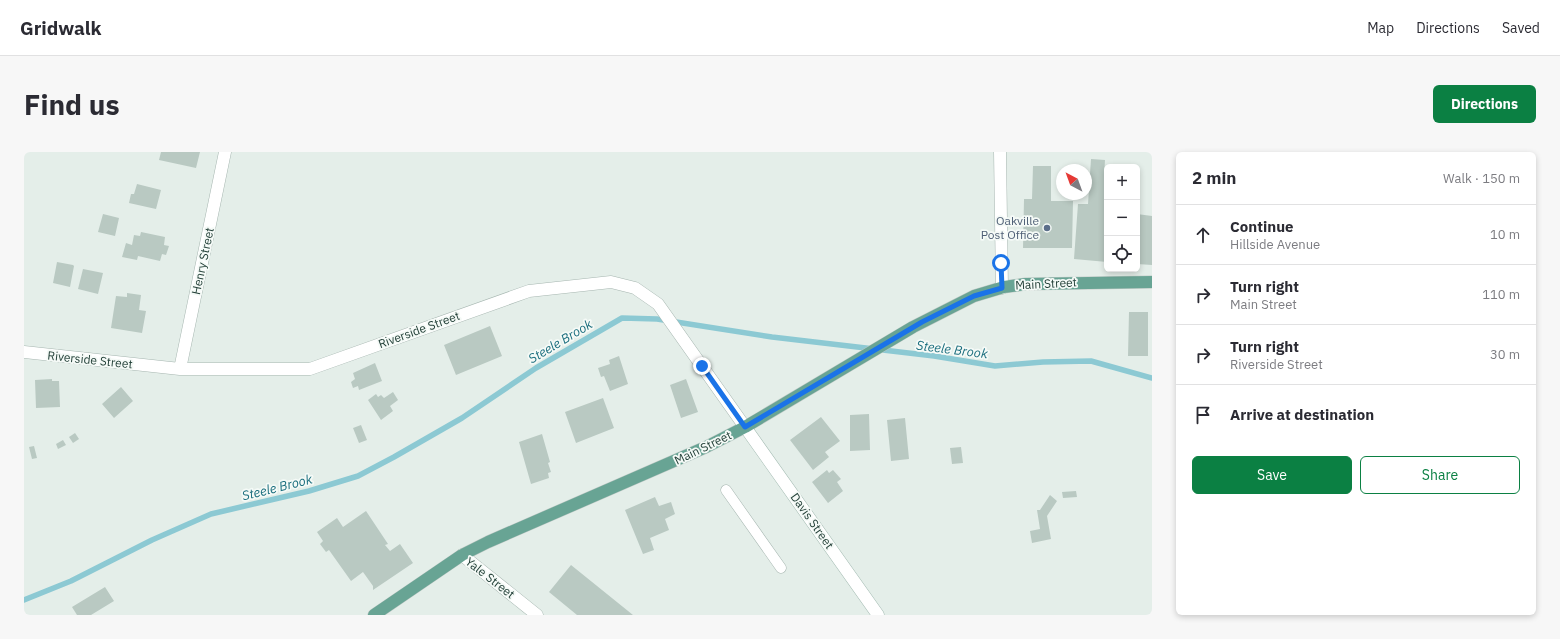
<!DOCTYPE html>
<html lang="en">
<head>
<meta charset="utf-8">
<style>
  body { margin:0; font-family:"IBM Plex Sans",sans-serif; background:#f7f7f7; color:#2b2b33 }
  .controls { position:absolute; right:12px; top:12px; display:grid; overflow:hidden; border-radius:6px; box-shadow:0 2px 6px #0003 }
  .controls button { width:36px; height:36px; display:grid; place-items:center; padding:0; border:0; border-bottom:1px solid #e1e1e2; background:#fff; color:#2b2b33; font:20px sans-serif }
  .compass { position:absolute; left:1032px; top:12px; width:36px; height:36px; border-radius:50%; background:#fff; box-shadow:0 2px 6px #0003; rotate:319deg }
  .stop { position:absolute; width:12px; height:12px; margin:-9px; border:3px solid #1a73e8; border-radius:50%; background:#fff }
  .stop.end { background:#1a73e8; border-color:#fff; box-shadow:0 1px 4px #0008 }
  .list { margin:0; padding:0; list-style:none }
  h2 { display:flex; justify-content:space-between; align-items:center; height:52px; margin:0; padding:0 16px; font-size:17px }
  h2 small { font-size:13px; font-weight:400; color:#7c7c81 }
  .list li { display:grid; grid-template-columns:26px 1fr auto; gap:12px; align-items:center; box-sizing:border-box; height:60px; padding:0 16px; border-top:1px solid #e1e1e2 }
  .list b { display:block; font-size:15px; white-space:nowrap }
  .list p { margin:0; font-size:13px; white-space:nowrap; color:#7c7c81 }
  .list em { font-size:13px; font-style:normal; color:#7c7c81 }
  .actions { display:flex; gap:8px; padding:12px 16px }
  .actions a { flex:1; padding:9px 0; border:1px solid #0b8043; border-radius:6px; text-align:center; font-size:14px; color:#0b8043 }
  .actions .main { background:#0b8043; color:#fff }
  .icon { flex:none; width:22px; height:22px; fill:none; stroke:currentColor; stroke-width:2; stroke-linecap:round; stroke-linejoin:round }
  .map { position:relative; flex:none; width:1128px; height:463px; overflow:hidden; border-radius:6px }
  header { display:flex; align-items:center; gap:24px; box-sizing:border-box; height:56px; padding:0 20px; background:#fff; border-bottom:1px solid #e1e1e2 }
  header strong { font-size:19px }
  nav { display:flex; gap:22px; margin-inline-start:auto; font-size:14px }
  .intro { display:flex; align-items:center; justify-content:space-between; box-sizing:border-box; height:96px; padding:0 24px }
  h1 { margin:0; font-size:28px }
  .button { padding:10px 18px; border-radius:6px; background:#0b8043; color:#fff; font-size:14px; font-weight:700 }
  main { display:flex; gap:24px; padding:0 24px }
  aside { flex:1; background:#fff; border-radius:6px; box-shadow:0 2px 6px #0003 }
  .map>svg:first-child { display:block }
  .lines { fill:none; stroke-linecap:round; stroke-linejoin:round }
  .stream { stroke:#8cc9d3; stroke-width:5.5 }
  .building { fill:#b9c9c2 }
  .lane-casing { stroke:#a6b6b0; stroke-width:11 }
  .street-casing { stroke:#a6b6b0; stroke-width:13 }
  .secondary-casing { stroke:#a2bab1; stroke-width:13 }
  .primary-casing { stroke:#c1cac7; stroke-width:13 }
  .lane { stroke:#fff; stroke-width:10 }
  .street { stroke:#fff; stroke-width:12 }
  .secondary { stroke:#fff; stroke-width:12 }
  .primary { stroke:#68a494; stroke-width:12 }
  .route { stroke:#1a73e8; stroke-width:5 }
  .service-dot { fill:#5c6f8a; stroke:#f5faf7; stroke-width:1.5 }
  .labels { text-anchor:middle; stroke-width:3.5; stroke-linejoin:round; paint-order:stroke }
  .service-label { font-size:12px; fill:#4e5e75; stroke:#f5faf7; text-anchor:end }
  .street-label { font-size:12px; fill:#234038; stroke:#f5faf7 }
  .water-label { font-size:13px; font-style:italic; fill:#1b6e7e; stroke:#f5faf7 }
</style>
</head>
<body>
<header>
<strong>Gridwalk</strong>
<nav><a>Map</a><a>Directions</a><a>Saved</a></nav>
</header>
<div class="intro"><h1>Find us</h1><a class="button">Directions</a></div>
<main>
<div class="map">
<svg width="1128" height="463" viewBox="0 0 1128 463">
  <rect width="100%" height="100%" fill="#e4eee9"/>
  <g class="lines">
    <!-- stream -->
    <path class="stream" d="M0 448 47 429 128 388 187 362 285 339 334 324 370 305 438 266 512 216 598 166 633 167 748 185 910 204 971 214 1019 210 1067 209 1128 226"/>
  </g>
  <!-- building -->
  <path class="building" d="M137 0H176L172 16 135 8Z
    M1067 7 1081 8 1080 24H1083V110L1050 107 1054 52H1064Z
    M1009 14H1027V49H1049L1048 96H999L1000 47H1008Z
    M113 32 137 38 132 57 105 51 107 42H110Z
    M79 62 95 66 91 84 74 80Z
    M1113 62 1128 64V113L1113 112Z
    M117 80 141 85 140 93 145 94 142 103 138 102 136 109 114 104 113 108 98 105 102 91 108 93 110 83 116 84Z
    M33 110 49 113 50 114 46 135 29 131Z
    M59 117 79 121 74 142 54 137Z
    M103 141 117 143 115 158 122 159 118 181 87 176 92 144 103 145Z
    M1105 160H1124V204H1104Z
    M466 174 478 204 432 223 420 193Z
    M595 204 604 232 586 239 580 224 577 225 574 216 586 212 585 208Z
    M351 211 358 229 335 238 334 234 329 236 327 230 331 227 329 221Z
    M28 227V229H35L36 255 12 256 11 228Z
    M662 227 674 260 657 266 646 233Z
    M97 235 109 249 90 266 78 252Z
    M369 240 374 248 366 254 369 259 357 268 344 248 352 242 354 245 357 243 360 246Z
    M579 246 590 276 552 291 541 260Z
    M845 262 846 298 826 299V263Z
    M797 265 816 289 801 300 805 305 789 318 766 288Z
    M881 266 885 307 867 309 863 268Z
    M337 273 343 288 335 291 329 276Z
    M51 281 55 287 49 291 45 285Z
    M518 282 526 310 524 311 527 320 524 321 525 326 507 332 495 290Z
    M39 288 42 293 34 297 32 292Z
    M10 294 13 306 8 307 5 295Z
    M937 295 939 311 928 312 926 296Z
    M803 318 805 321 809 318 817 327 813 330 819 339 804 351 788 330Z
    M1052 339 1053 345 1039 346 1038 340Z
    M1026 343 1033 349 1023 364 1027 387 1008 391 1006 379 1016 377 1013 358H1016Z
    M631 345 635 354 647 350 651 362 641 367 645 378 626 386 630 398 619 402 601 358Z
    M342 359 364 392 361 393 366 399 376 392 389 411 349 438V434L339 420 327 429 305 398 302 400 296 392 299 389 293 380 313 366 319 375Z
    M547 413 609 463H553L525 440Z
    M81 435 90 449 67 463H53L48 455Z"/>
  <g class="lines">
    <!-- lane casing -->
    <g class="lane-casing">
      <path id="lane" d="M702 338 757 416"/>
    </g>
    <!-- street casing -->
    <g class="street-casing">
      <path id="street" d="M976 0 978 136
        M0 200 156 217H286L505 139 587 130 611 136 634 152 721 275
        M156 217 201 0
        M438 403 513 463"/>
    </g>
    <!-- secondary casing -->
    <g class="secondary-casing">
      <path id="secondary" d="M721 275 854 463"/>
    </g>
    <!-- primary casing -->
    <g class="primary-casing">
      <path id="primary" d="M350 463 438 403 464 390 682 295 721 275 889 175 950 144 980 135 1002 132 1128 130"/>
    </g>
    <!-- lane -->
    <use href="#lane" class="lane"/>
    <!-- street -->
    <use href="#street" class="street"/>
    <!-- secondary -->
    <use href="#secondary" class="secondary"/>
    <!-- primary -->
    <use href="#primary" class="primary"/>
  </g>
  <g class="lines">
    <!-- route -->
    <path class="route" d="M678 214 721 275 898 170 950 144 978 136 977 111"/>
  </g>
  <!-- markers -->
  <circle class="service-dot" cx="1023" cy="76" r="4"/>
  <g class="labels">
    <!-- service labels -->
    <g class="service-label">
      <text x="1015" y="73">Oakville<tspan x="1015" dy="14">Post Office</tspan></text>
    </g>
    <!-- street labels -->
    <g class="street-label">
      <text transform="translate(179 109) rotate(-78)" y="4">Henry Street</text>
      <text transform="translate(1022 132) rotate(-3)" y="4">Main Street</text>
      <text transform="translate(395 178) rotate(-20)" y="4">Riverside Street</text>
      <text transform="translate(66 208) rotate(6)" y="4">Riverside Street</text>
      <text transform="translate(679 296) rotate(-26)" y="4">Main Street</text>
      <text transform="translate(788 369) rotate(55)" y="4">Davis Street</text>
      <text transform="translate(466 426) rotate(38)" y="4">Yale Street</text>
    </g>
    <!-- water labels -->
    <g class="water-label">
      <text transform="translate(536 189) rotate(-31)" y="5">Steele Brook</text>
      <text transform="translate(928 197) rotate(7)" y="5">Steele Brook</text>
      <text transform="translate(253 335) rotate(-14)" y="5">Steele Brook</text>
    </g>
  </g>
</svg>
<div class="controls">
<button>+</button>
<button>−</button>
<button><svg class="icon" aria-label="locate" viewBox="0 0 24 24"><circle cx="12" cy="12" r="6"/><path d="M12 2v4M12 18v4M2 12h4M18 12h4"/></svg></button>
</div>
<svg class="compass" viewBox="-18 -18 36 36"><path d="M0-13l5 13h-10z" fill="#e53935"/><path d="M0 13l5-13h-10z" fill="#7c7c81"/></svg>
<div class="stop" style="left:977px;top:111px"></div>
<div class="stop end" style="left:678px;top:214px"></div>
</div>
<aside>
<h2>2 min<small>Walk · 150 m</small></h2>
<ul class="list">
<li><svg class="icon" aria-label="ahead" viewBox="0 0 24 24"><path d="M12 20V5M6 11l6-6 6 6"/></svg><div><b>Continue</b><p>Hillside Avenue</p></div><em>10 m</em></li>
<li><svg class="icon" aria-label="right" viewBox="0 0 24 24"><path d="M7 20v-9h11M14 6l5 5-5 5"/></svg><div><b>Turn right</b><p>Main Street</p></div><em>110 m</em></li>
<li><svg class="icon" aria-label="right" viewBox="0 0 24 24"><path d="M7 20v-9h11M14 6l5 5-5 5"/></svg><div><b>Turn right</b><p>Riverside Street</p></div><em>30 m</em></li>
<li><svg class="icon" aria-label="arrive" viewBox="0 0 24 24"><path d="M6 21V4h12l-3 4 3 4H6"/></svg><div><b>Arrive at destination</b></div></li>
</ul>
<div class="actions"><a class="main">Save</a><a>Share</a></div>
</aside>
</main>
</body>
</html>
